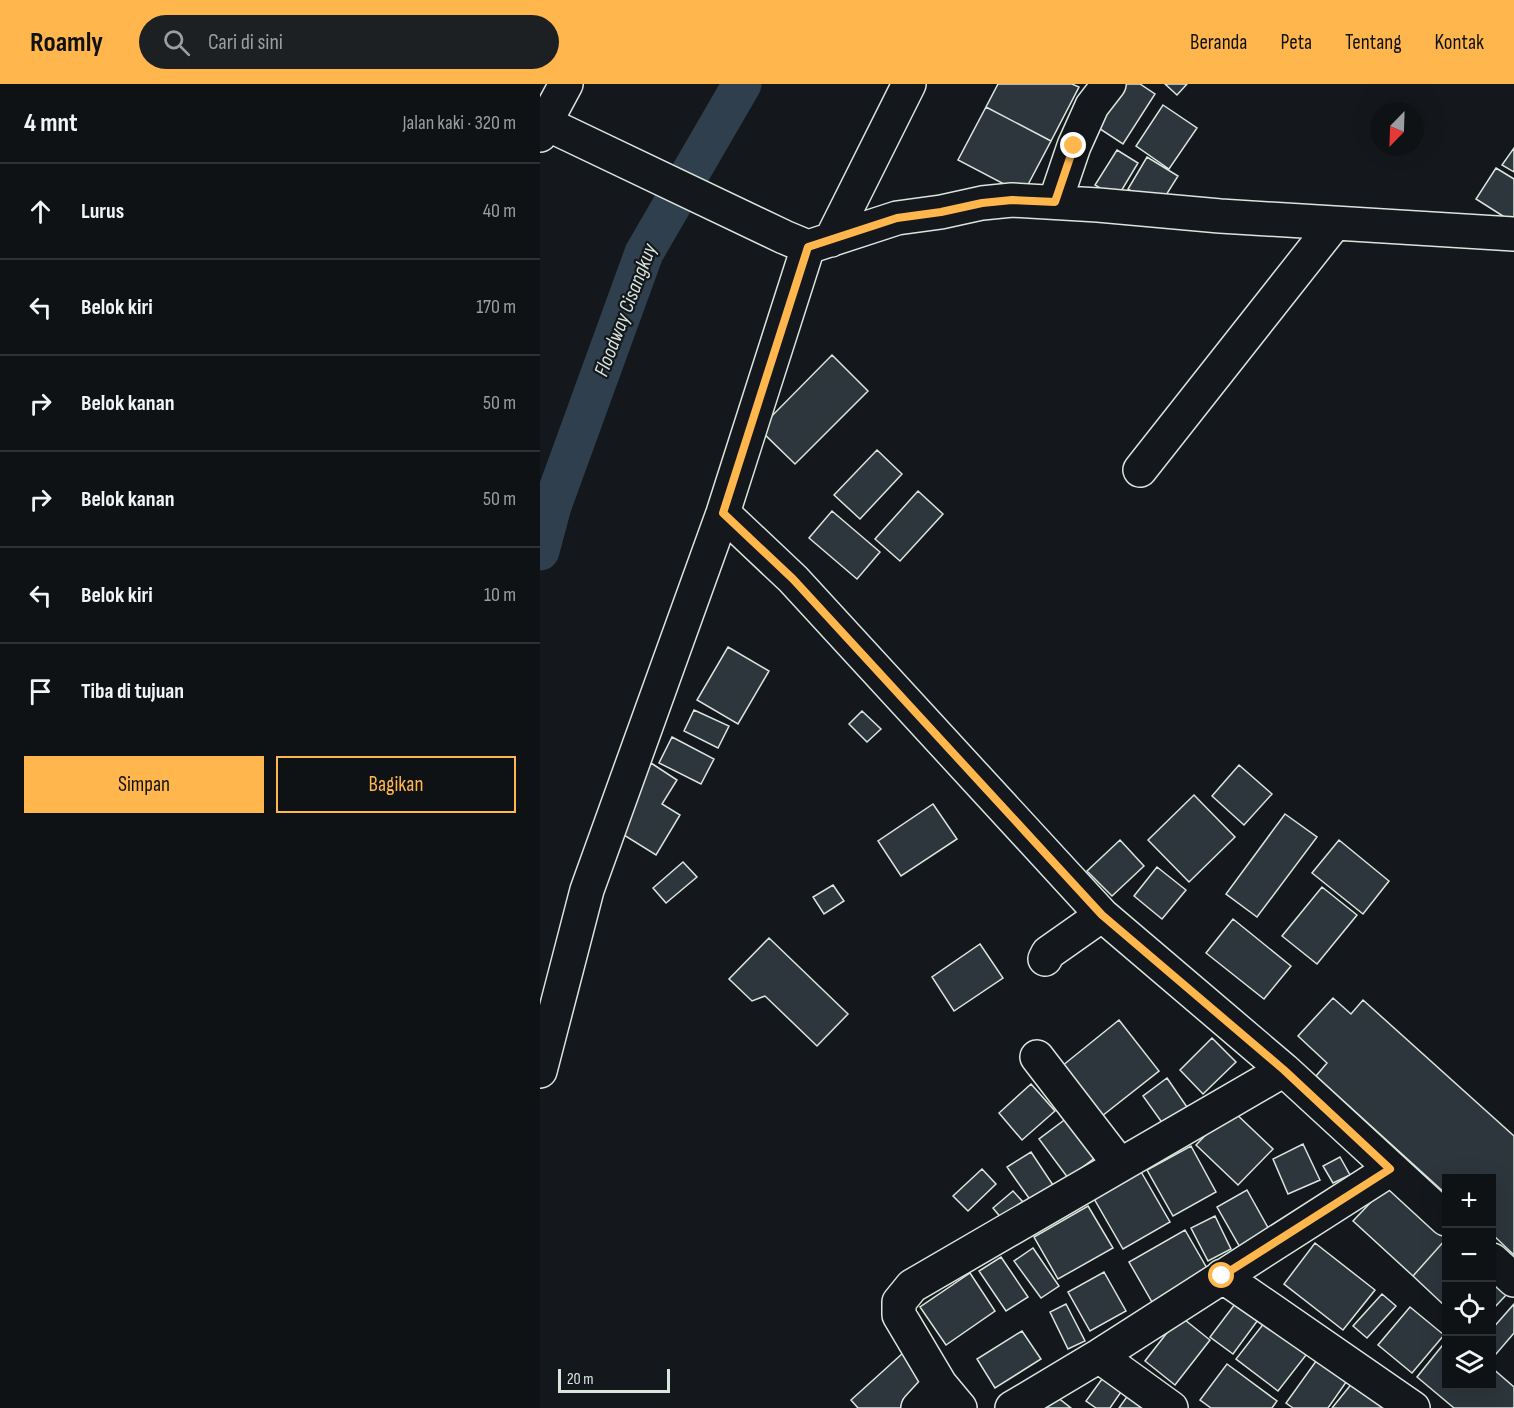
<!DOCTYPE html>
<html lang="id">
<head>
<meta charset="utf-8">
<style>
  body { margin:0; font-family:"Sofia Sans Condensed",sans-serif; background:#1d2022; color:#f1f3f6 }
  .controls { position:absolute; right:18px; bottom:18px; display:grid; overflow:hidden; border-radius:0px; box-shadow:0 6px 24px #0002 }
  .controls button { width:54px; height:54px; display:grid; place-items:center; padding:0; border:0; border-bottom:2px solid #2f3234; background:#0f1215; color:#f1f3f6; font:30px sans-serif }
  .compass { position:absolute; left:830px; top:18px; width:54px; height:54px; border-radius:50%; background:#0f1215; box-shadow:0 6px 24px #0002; rotate:203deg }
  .scale { position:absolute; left:18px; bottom:15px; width:112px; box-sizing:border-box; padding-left:6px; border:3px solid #d8e6dc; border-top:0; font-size:16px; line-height:21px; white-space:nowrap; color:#d8e6dc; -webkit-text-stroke:4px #14181c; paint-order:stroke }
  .stop { position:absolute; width:18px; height:18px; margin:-14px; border:4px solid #ffb74d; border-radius:50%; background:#fff }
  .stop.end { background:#ffb74d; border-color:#fff; box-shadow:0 2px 6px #0008 }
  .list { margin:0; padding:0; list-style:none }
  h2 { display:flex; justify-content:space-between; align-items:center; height:78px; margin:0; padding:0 24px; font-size:26px }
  h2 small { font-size:20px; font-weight:400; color:#9b9ea0 }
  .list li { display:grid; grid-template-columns:39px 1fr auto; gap:18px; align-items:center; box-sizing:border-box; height:96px; padding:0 24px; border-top:2px solid #2f3234 }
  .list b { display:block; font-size:22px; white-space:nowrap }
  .list em { font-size:20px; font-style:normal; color:#9b9ea0 }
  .actions { display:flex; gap:12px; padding:18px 24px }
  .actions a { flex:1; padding:14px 0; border:2px solid #ffb74d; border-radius:0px; text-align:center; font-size:21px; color:#ffb74d }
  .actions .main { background:#ffb74d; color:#111 }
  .icon { flex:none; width:33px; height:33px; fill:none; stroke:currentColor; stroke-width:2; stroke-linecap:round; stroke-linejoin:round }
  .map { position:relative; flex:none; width:974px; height:1324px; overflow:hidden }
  header { display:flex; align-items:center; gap:36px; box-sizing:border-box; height:84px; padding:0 30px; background:#ffb74d; color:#111 }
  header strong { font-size:28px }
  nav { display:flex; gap:33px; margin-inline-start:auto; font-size:21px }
  .search { width:420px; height:54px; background:#1d2022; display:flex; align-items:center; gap:15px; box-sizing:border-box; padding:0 21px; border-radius:33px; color:#9b9ea0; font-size:22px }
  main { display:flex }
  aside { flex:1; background:#0f1215 }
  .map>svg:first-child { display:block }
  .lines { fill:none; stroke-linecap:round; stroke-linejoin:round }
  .canal { stroke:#2f3f4d; stroke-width:39 }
  .building { fill:#2c363c; stroke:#d8e6dc; stroke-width:1.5 }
  .minor-casing { stroke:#d8e6dc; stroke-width:36 }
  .minor { stroke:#14181c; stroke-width:33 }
  .route { stroke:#ffb74d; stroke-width:8 }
  .labels { text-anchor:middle; stroke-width:4.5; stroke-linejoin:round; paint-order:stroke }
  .water-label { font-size:21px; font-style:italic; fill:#d8e6dc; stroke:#14181c }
</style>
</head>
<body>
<header>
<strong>Roamly</strong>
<div class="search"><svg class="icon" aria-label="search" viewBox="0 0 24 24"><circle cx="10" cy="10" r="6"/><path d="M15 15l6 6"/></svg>Cari di sini</div>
<nav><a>Beranda</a><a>Peta</a><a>Tentang</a><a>Kontak</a></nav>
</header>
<main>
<aside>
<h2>4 mnt<small>Jalan kaki · 320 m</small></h2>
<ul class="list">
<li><svg class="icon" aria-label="ahead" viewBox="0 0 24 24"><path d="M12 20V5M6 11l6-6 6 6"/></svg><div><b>Lurus</b></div><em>40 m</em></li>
<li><svg class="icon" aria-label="left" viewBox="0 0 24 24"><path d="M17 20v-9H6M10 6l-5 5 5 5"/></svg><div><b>Belok kiri</b></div><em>170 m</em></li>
<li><svg class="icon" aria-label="right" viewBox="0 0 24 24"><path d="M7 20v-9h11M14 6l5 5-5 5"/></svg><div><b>Belok kanan</b></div><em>50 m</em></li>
<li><svg class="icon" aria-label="right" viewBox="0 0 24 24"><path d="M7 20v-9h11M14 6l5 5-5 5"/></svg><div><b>Belok kanan</b></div><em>50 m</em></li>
<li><svg class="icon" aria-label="left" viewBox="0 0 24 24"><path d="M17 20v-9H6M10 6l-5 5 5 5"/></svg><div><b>Belok kiri</b></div><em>10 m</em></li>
<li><svg class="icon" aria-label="arrive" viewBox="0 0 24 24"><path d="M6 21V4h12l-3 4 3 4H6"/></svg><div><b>Tiba di tujuan</b></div></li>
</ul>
<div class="actions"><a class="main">Simpan</a><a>Bagikan</a></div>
</aside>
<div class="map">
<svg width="974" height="1324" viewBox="0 0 974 1324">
  <rect width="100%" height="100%" fill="#14181c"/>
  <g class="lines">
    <!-- canal -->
    <path class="canal" d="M0 467 12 422 104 169 202 0"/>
  </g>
  <!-- building -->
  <path class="building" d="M458 0H532L539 3 511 57 446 23Z
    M581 0H600L615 10 583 60 554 41Z
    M625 0H647L637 11Z
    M623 21 657 44 629 85 596 62Z
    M446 23 511 57 483 110 418 76Z
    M974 64V88L962 81Z
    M577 66 598 79 577 114 555 101Z
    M607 73 638 92 618 124 588 105Z
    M956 84 974 95V139L936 115Z
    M292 271 328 307 255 380 219 345Z
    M337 366 362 390 320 435 294 411Z
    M378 407 403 430 360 477 335 455Z
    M292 427 340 468 317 495 269 454Z
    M188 563 229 587 198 640 157 616Z
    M154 626 189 642 178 664 144 647Z
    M322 627 341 645 327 658 309 640Z
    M132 653 174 675 161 700 119 679Z
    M111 679 137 696 122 720 140 731 116 771 71 743Z
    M699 681 732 710 704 741 672 712Z
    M654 711 695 753 649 798 608 756Z
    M393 720 417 755 361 792 338 757Z
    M745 730 777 753 717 833 686 810Z
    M580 756 604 782 572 812 547 787Z
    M799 756 849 797 823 830 772 789Z
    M143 778 157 793 126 819 113 804Z
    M617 783 646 806 622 835 594 812Z
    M293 801 304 817 284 830 273 813Z
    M782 803 817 831 777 880 742 852Z
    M693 835 751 882 724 915 666 869Z
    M229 854 308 930 277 962 225 912 212 917 189 895Z
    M440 860 463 894 414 927 392 893Z
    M793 914 811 930 823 916 974 1052V1171L952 1150V1094H906V1110L776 992 787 979 758 952Z
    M579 936 619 987 562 1032 522 982Z
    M672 954 696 978 663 1010 640 986Z
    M627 994 647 1023 623 1040 603 1012Z
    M491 1000 515 1027 482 1056 459 1029Z
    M691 1025 733 1065 698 1101 656 1061Z
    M527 1034 556 1073 528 1094 499 1055Z
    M763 1060 780 1096 748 1110 733 1075Z
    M651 1062 676 1108 633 1132 607 1086Z
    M491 1068 513 1101 491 1117 467 1083Z
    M800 1073 810 1091 793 1099 783 1082Z
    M442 1085 456 1100 428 1127 413 1112Z
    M600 1086 630 1138 583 1165 553 1113Z
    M850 1098 906 1155 873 1192 813 1137Z
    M707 1106 731 1149 701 1165 677 1123Z
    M473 1107 483 1118 462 1135 453 1124Z
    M548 1122 573 1164 518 1195 494 1153Z
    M675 1132 691 1165 668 1177 651 1144Z
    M645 1146 668 1186 612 1218 589 1178Z
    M906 1155V1223L873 1192Z
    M775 1159 835 1206 803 1246 744 1200Z
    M493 1164 519 1202 501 1214 474 1177Z
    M461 1173 488 1213 466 1227 439 1187Z
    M564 1188 586 1227 550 1247 528 1208Z
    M430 1189 455 1227 406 1261 380 1223Z
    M952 1196 967 1210 952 1226Z
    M842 1210 856 1222 827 1254 813 1242Z
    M526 1220 545 1257 528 1265 510 1228Z
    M695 1220 718 1236 693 1270 670 1253Z
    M974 1220V1249L956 1270 952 1267V1245Z
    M870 1223 904 1251 872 1289 838 1261Z
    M640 1232 670 1256 635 1301 605 1277Z
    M728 1234 770 1266 738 1307 696 1275Z
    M482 1247 501 1275 455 1304 437 1275Z
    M906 1257V1302H952V1284L974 1303V1324H914L877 1293Z
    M363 1269 392 1302 367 1324H318L311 1316Z
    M779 1273 809 1294 788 1324H753L746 1319Z
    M687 1280 737 1317 732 1324H671L660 1316Z
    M562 1295 581 1308 570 1324H556L546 1317Z
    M813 1298 846 1324H792Z
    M591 1307 615 1324H579Z
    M512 1309 531 1324H499Z"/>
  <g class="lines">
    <!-- minor casing -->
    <g class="minor-casing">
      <path id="minor" d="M5 39 26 0
        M0 51 5 39 244 153 268 163 357 134 401 128 442 119 472 116 558 121 680 132 974 150
        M515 118 534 62 552 22 569 0
        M291 156 369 0
        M600 386 794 140
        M183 429 253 495 562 831 744 986 906 1135
        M505 875 508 869 562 831
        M497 973 580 1081
        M0 987 47 806 183 429 268 163
        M952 1176 974 1196
        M682 1192 873 1324
        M559 1272 631 1324
        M378 1324 400 1300
        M420 1324 400 1300 359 1231V1218L372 1202 744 986
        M472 1324 559 1272 851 1085"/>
    </g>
    <!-- minor -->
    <use href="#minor" class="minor"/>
  </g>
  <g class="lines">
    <!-- route -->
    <path class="route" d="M534 62 515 118 472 116 442 119 401 128 357 134 268 163 183 429 253 495 562 831 744 986 850 1085 682 1192"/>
  </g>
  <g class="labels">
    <!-- water labels -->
    <g class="water-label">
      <text transform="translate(85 226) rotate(-69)" y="7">Floodway Cisangkuy</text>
    </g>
  </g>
</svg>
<div class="controls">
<button>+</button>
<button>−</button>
<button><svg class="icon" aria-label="locate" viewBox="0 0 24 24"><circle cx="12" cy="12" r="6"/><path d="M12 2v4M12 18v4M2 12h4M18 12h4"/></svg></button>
<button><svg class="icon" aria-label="layers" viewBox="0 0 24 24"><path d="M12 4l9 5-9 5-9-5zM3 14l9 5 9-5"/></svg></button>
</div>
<svg class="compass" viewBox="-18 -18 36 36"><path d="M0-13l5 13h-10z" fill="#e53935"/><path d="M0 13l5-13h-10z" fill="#9b9ea0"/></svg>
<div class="scale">20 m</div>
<div class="stop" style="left:682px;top:1192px"></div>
<div class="stop end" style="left:534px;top:62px"></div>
</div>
</main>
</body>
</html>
